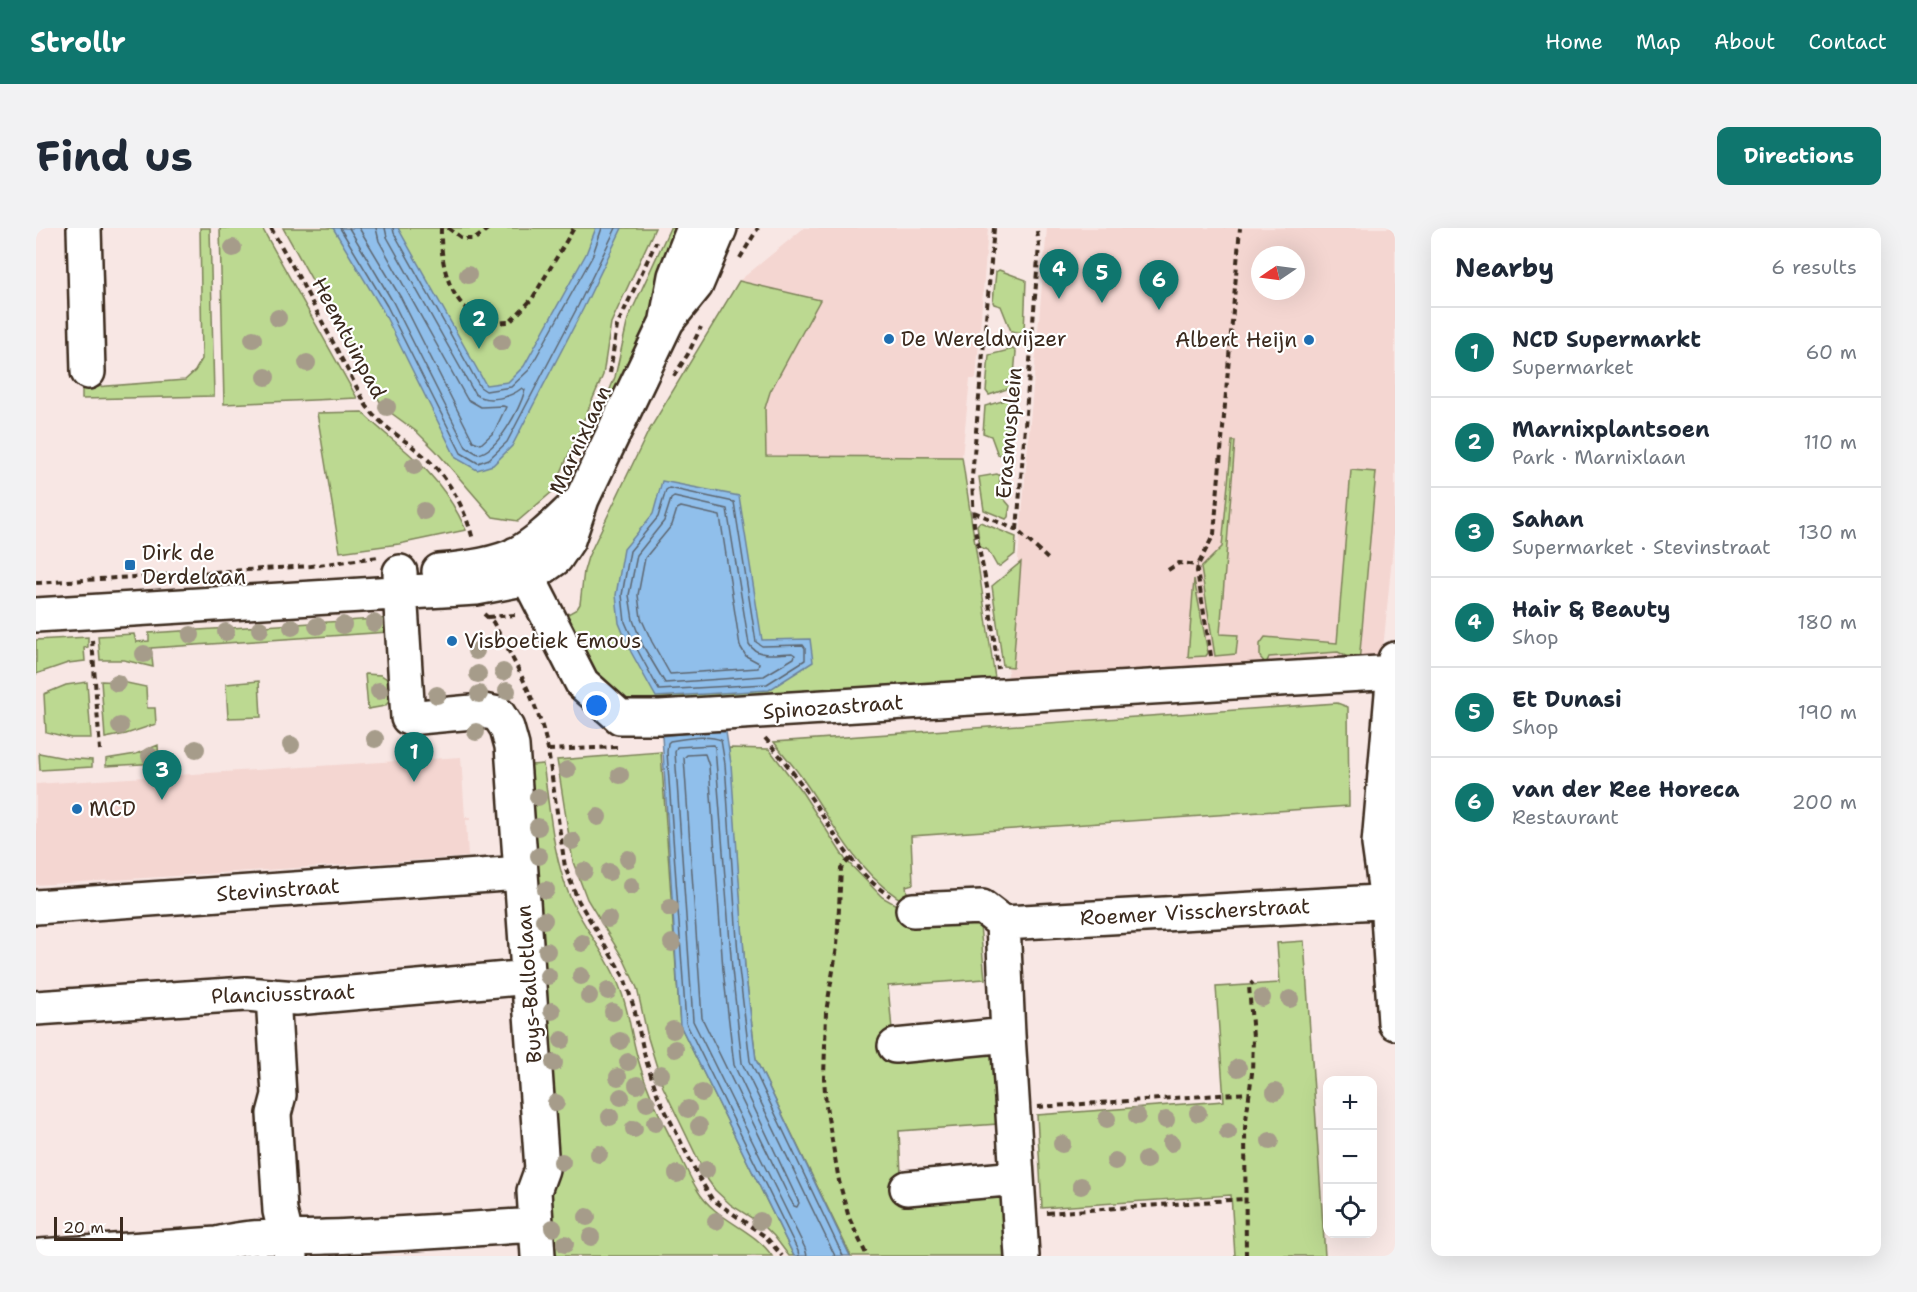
<!DOCTYPE html>
<html lang="en">
<head>
<meta charset="utf-8">
<style>
  body { margin:0; font-family:"Shantell Sans",sans-serif; background:#f2f2f3; color:#1f2937 }
  .controls { position:absolute; right:18px; bottom:18px; display:grid; overflow:hidden; border-radius:12px; box-shadow:0 6px 24px #0002 }
  .controls button { width:54px; height:54px; display:grid; place-items:center; padding:0; border:0; border-bottom:2px solid #e0e1e3; background:#fff; color:#1f2937; font:30px sans-serif }
  .compass { position:absolute; left:1215px; top:18px; width:54px; height:54px; border-radius:50%; background:#fff; box-shadow:0 6px 24px #0002; rotate:257deg }
  .scale { position:absolute; left:18px; bottom:15px; width:69px; box-sizing:border-box; padding-left:6px; border:3px solid #3b2a1e; border-top:0; font-size:16px; line-height:21px; white-space:nowrap; color:#3b2a1e; -webkit-text-stroke:4px #fff; paint-order:stroke }
  .you { position:absolute; left:561px; top:478px; width:21px; height:21px; margin:-15px; border:4px solid #fff; border-radius:50%; background:#1a73e8; box-shadow:0 0 0 9px #1a73e833 }
  .badge { display:grid; place-items:center; width:39px; height:39px; border-radius:50%; background:#0f766e; color:#fff; font-size:20px; font-weight:700 }
  .pin { position:absolute; translate:-50% -50px; filter:drop-shadow(0 2px 3px #0008) }
  .pin::after { content:''; position:absolute; top:32px; width:21px; height:18px; background:inherit; clip-path:polygon(0 0,100% 0,50% 100%) }
  .list { margin:0; padding:0; list-style:none }
  h2 { display:flex; justify-content:space-between; align-items:center; height:78px; margin:0; padding:0 24px; font-size:26px }
  h2 small { font-size:20px; font-weight:400; color:#747a83 }
  .list li { display:grid; grid-template-columns:39px 1fr auto; gap:18px; align-items:center; box-sizing:border-box; height:90px; padding:0 24px; border-top:2px solid #e0e1e3 }
  .list b { display:block; font-size:22px; white-space:nowrap }
  .list p { margin:0; font-size:20px; white-space:nowrap; color:#747a83 }
  .list em { font-size:20px; font-style:normal; color:#747a83 }
  .icon { flex:none; width:33px; height:33px; fill:none; stroke:currentColor; stroke-width:2; stroke-linecap:round; stroke-linejoin:round }
  .map { position:relative; flex:none; width:1359px; height:1028px; overflow:hidden; border-radius:12px }
  header { display:flex; align-items:center; gap:36px; box-sizing:border-box; height:84px; padding:0 30px; background:#0f766e; color:#fff }
  header strong { font-size:28px }
  nav { display:flex; gap:33px; margin-inline-start:auto; font-size:21px }
  .intro { display:flex; align-items:center; justify-content:space-between; box-sizing:border-box; height:144px; padding:0 36px }
  h1 { margin:0; font-size:42px }
  .button { padding:15px 27px; border-radius:12px; background:#0f766e; color:#fff; font-size:21px; font-weight:700 }
  main { display:flex; gap:36px; padding:0 36px }
  aside { flex:1; background:#fff; border-radius:12px; box-shadow:0 6px 24px #0002 }
  .map>svg:first-child { display:block }
  .built { fill:#f4d6d1; fill-rule:evenodd }
  .green { fill:#bcd991; stroke:#7c8258; stroke-width:1.5 }
  .water { fill:#90bfeb; stroke:#6e8399; stroke-width:1.5 }
  .lines { fill:none; stroke-linecap:round; stroke-linejoin:round }
  .shore { stroke:#5d6670; stroke-width:1.5 }
  .minor-casing { stroke:#3b2a1e; stroke-width:38 }
  .path { stroke:#3b2a1e; stroke-width:4; stroke-dasharray:6 4.5; stroke-linecap:butt }
  .minor { stroke:#fff; stroke-width:33 }
  .tree { fill:#a69c8a }
  .poi-dot { fill:#1f6fb2; stroke:#fff; stroke-width:2 }
  .labels { text-anchor:middle; stroke-width:4.5; stroke-linejoin:round; paint-order:stroke }
  .street-label { font-size:21px; fill:#3b2a1e; stroke:#fff }
  .poi-label { font-size:21px; fill:#3b2a1e; stroke:#fff; text-anchor:start }
</style>
</head>
<body>
<header>
<strong>Strollr</strong>
<nav><a>Home</a><a>Map</a><a>About</a><a>Contact</a></nav>
</header>
<div class="intro"><h1>Find us</h1><a class="button">Directions</a></div>
<main>
<div class="map">
<svg width="1359" height="1028" viewBox="0 0 1359 1028">
  <rect width="100%" height="100%" fill="#f8e7e4"/>
  <filter id="ink" filterUnits="userSpaceOnUse"><feTurbulence type="fractalNoise" baseFrequency=".0167" numOctaves="2"/><feDisplacementMap in="SourceGraphic" scale="12" xChannelSelector="R" yChannelSelector="G"/><feConvolveMatrix kernelMatrix="1 2 1 2 8 2 1 2 1" color-interpolation-filters="sRGB"/></filter>
  <g filter="url(#ink)">
    <!-- built -->
    <path class="built" d="M768 0H952L940 151H934L926 229 730 228 729 180 734 164 784 72 703 53Z
      M1011 0H1359V296L1347 422 1338 433 971 457ZM1224 27H1260V63H1224Z
      M425 529 429 589H435V592H430L432 629 0 657V556Z"/>
    <!-- green -->
    <path class="green" d="M164 0H174L178 168 46 171V160L149 152 159 143 166 131Z
      M184 0H226L321 170 188 176Z
      M247 0H619L575 95 567 147 517 263 482 293 457 289 400 223 381 204 347 179Z
      M634 0H648L605 115 538 250 579 149 592 91Z
      M963 42 990 52 988 105 975 103 965 78 958 76 957 74 960 44Z
      M703 53 784 72 734 164 729 180 730 228 926 229 960 457C944 456 924 448 911 456L596 477 554 445 530 387 541 381 544 376 548 343 552 329 612 204Z
      M977 121 980 124 977 159 953 167 950 163 953 127Z
      M973 171 976 172 972 224 962 227 955 208 947 205 949 178Z
      M326 184C347 206 372 222 392 244 407 260 421 282 430 302L363 316 304 324 281 185Z
      M1196 213H1199L1184 406 1202 407 1200 426 1179 428 1165 340 1186 319Z
      M1315 242 1340 244 1323 435 1302 424 1233 429 1230 436 1224 429V416L1229 409 1301 415Z
      M961 246 964 248 963 265 974 278 972 289 970 291 948 282 943 249Z
      M944 294 980 309 979 326 964 338H961L952 322 944 319 941 297Z
      M985 334 977 439 967 438 956 358Z
      M1158 351 1172 425 1170 428 1152 429Z
      M356 390 353 404 115 420 117 439 88 432H64L62 408 98 406 100 414 113 413V405Z
      M52 409V419L48 420 49 433 32 435 0 446V412Z
      M329 446 345 447 354 453 357 469 349 478 332 481Z
      M65 453 86 454 110 459 111 480H119L120 496 90 506 69 510Z
      M223 453 225 489 192 490 190 456Z
      M51 454 55 510H35L10 504 8 466 30 457Z
      M1301 475 1312 479 1313 578 875 608 877 656 870 658 873 676C820 648 798 594 764 547 756 536 746 525 738 514Z
      M122 517 123 535 70 538V531L100 526Z
      M693 520 733 521 766 564 809 631 846 669 869 682 943 687 949 751 852 758 859 834 956 825 962 896 863 903 865 947 970 964 973 1028H815L720 832 709 740Z
      M625 524 644 797 758 1028H753L738 1008 727 997 695 977 679 962 672 952 627 859 612 810 601 760 588 732 551 671 537 634 521 532Z
      M3 525 29 530 56 532V539L4 542Z
      M507 536C514 580 516 627 534 669 548 701 572 727 584 760 593 783 595 807 602 831 611 863 626 893 641 922 648 936 654 950 662 963 679 992 717 1000 736 1028H517L514 966 522 945 495 537Z
      M1268 713 1289 1028H1199L1195 967 1006 980 1001 887 1188 873 1180 759 1244 755 1241 715Z"/>
    <!-- water -->
    <path class="water" d="M297 0H362L450 157 472 154 488 138 550 26 560 0H586L547 81 476 218 457 237 441 242 420 230 346 81Z
      M626 253 703 268 726 412 774 411 777 434 733 462 620 469 595 424 583 395 580 367 588 321 617 286Z
      M667 503 690 504 695 536 709 740 720 832 814 1028H758L644 797 626 508Z"/>
    <g class="lines">
      <!-- shore -->
      <path class="shore" d="M304 0 351 78 425 225 442 235 453 231 471 214 542 78 580 0
        M313 0 357 74 430 219 442 226C462 223 484 180 489 162L486 160C475 169 452 176 439 166L351 9 349 0
        M323 0 365 70 437 213 445 216 458 204 470 179 467 178 445 179 431 171 343 13 340 0
        M357 0 358 5 444 159 450 163 475 159 493 142 556 29 566 0
        M633 260 698 274 720 414 726 418 767 417 769 420V432L731 456 623 462 601 421 589 394 586 367 594 323 622 289 630 262Z
        M638 269 691 281 713 416C722 431 742 425 756 425L759 427 758 430 728 448 629 455 607 418 597 392 593 367 601 327 628 293 635 271Z
        M645 279 684 288 704 418 710 428 723 435 722 440 634 446 616 414 605 390 602 367 609 330 636 297 641 281Z
        M669 526 673 538 687 742 698 837 763 975 761 979 758 978 753 969 666 790 648 530 651 527Z
        M763 1028 762 1023 650 795 631 524 632 515 634 513C649 511 671 506 685 512L689 536 703 741 714 833 807 1028
        M771 1028 769 1020 657 793 639 524 641 519 677 517 679 519 696 741 706 835 799 1028"/>
      <!-- minor casing -->
      <g class="minor-casing">
        <path id="minor" d="M48 0 52 144
          M631 91 639 48 658 0
          M480 326 546 455 584 489H624L1359 444
          M403 343C426 341 461 336 481 326 503 314 521 295 539 278
          M364 344 365 378 372 490 447 483 462 486 471 500 476 518 506 941 498 963 502 1028
          M0 387 440 360 492 350 520 330 532 312 546 271 631 93 660 57 684 0
          M1359 431 1343 616 1351 673 1359 795
          M0 679 484 645
          M877 682 946 679 967 695
          M237 768 243 867 238 886 244 983 255 1028
          M0 780 210 766 260 770 494 749
          M859 818 972 807
          M871 960 981 950
          M4 1028 181 1016C223 1005 249 1011 290 1009 360 1007 430 1001 500 997
          M986 1028 972 807 967 695 1359 673"/>
      </g>
      <!-- path -->
      <path class="path" d="M235 0 262 48 330 177C348 202 367 209 389 229 413 250 429 280 437 312
        M405 0C404 36 413 80 451 93 457 96 467 94 474 94L496 71 538 0
        M412 0 427 11H439L453 0
        M958 0 936 249 938 297 951 359 962 441
        M1001 3 1003 17 981 302 1014 333
        M704 30 722 0
        M574 145 581 98 620 14
        M638 148 652 126 665 99
        M938 284 981 302
        M1132 342 1143 335 1162 337
        M0 355 275 338 342 329
        M448 386 457 394C479 435 503 476 512 522L529 639 542 672 588 749 598 780 609 829 622 868 662 948 676 971 730 1009 746 1028
        M452 389 480 387
        M56 412 64 522
        M1175 428 1161 343 1162 337 1178 306 1204 0
        M729 510C747 531 764 553 779 576 801 609 819 646 854 668
        M512 522 583 519
        M814 631 805 640 801 719 790 784 788 850 790 878 803 953 813 990 831 1028
        M1002 879 1214 865
        M1011 985 1208 971
        M1210 1028 1209 900 1216 845 1217 809 1213 758 1217 754"/>
      <!-- minor -->
      <use href="#minor" class="minor"/>
    </g>
    <!-- trees -->
    <g class="tree">
      <circle cx="197" cy="20" r="9"/>
      <circle cx="432" cy="47" r="9"/>
      <circle cx="242" cy="90" r="9"/>
      <circle cx="217" cy="111" r="9"/>
      <circle cx="466" cy="114" r="9"/>
      <circle cx="271" cy="135" r="9"/>
      <circle cx="230" cy="149" r="9"/>
      <circle cx="351" cy="179" r="9"/>
      <circle cx="378" cy="238" r="9"/>
      <circle cx="388" cy="283" r="9"/>
      <circle cx="338" cy="395" r="9"/>
      <circle cx="307" cy="397" r="9"/>
      <circle cx="281" cy="398" r="9"/>
      <circle cx="256" cy="399" r="9"/>
      <circle cx="224" cy="401" r="9"/>
      <circle cx="190" cy="404" r="9"/>
      <circle cx="155" cy="407" r="9"/>
      <circle cx="440" cy="423" r="9"/>
      <circle cx="108" cy="426" r="9"/>
      <circle cx="467" cy="444" r="9"/>
      <circle cx="442" cy="446" r="9"/>
      <circle cx="81" cy="455" r="9"/>
      <circle cx="343" cy="463" r="9"/>
      <circle cx="471" cy="463" r="9"/>
      <circle cx="443" cy="466" r="9"/>
      <circle cx="401" cy="467" r="9"/>
      <circle cx="84" cy="498" r="9"/>
      <circle cx="440" cy="504" r="9"/>
      <circle cx="339" cy="511" r="9"/>
      <circle cx="255" cy="517" r="9"/>
      <circle cx="160" cy="521" r="9"/>
      <circle cx="114" cy="528" r="9"/>
      <circle cx="531" cy="542" r="9"/>
      <circle cx="584" cy="547" r="9"/>
      <circle cx="502" cy="569" r="9"/>
      <circle cx="562" cy="589" r="9"/>
      <circle cx="502" cy="599" r="9"/>
      <circle cx="536" cy="613" r="9"/>
      <circle cx="503" cy="628" r="9"/>
      <circle cx="592" cy="631" r="9"/>
      <circle cx="548" cy="643" r="9"/>
      <circle cx="573" cy="644" r="9"/>
      <circle cx="595" cy="658" r="9"/>
      <circle cx="510" cy="662" r="9"/>
      <circle cx="634" cy="680" r="9"/>
      <circle cx="572" cy="691" r="9"/>
      <circle cx="508" cy="692" r="9"/>
      <circle cx="546" cy="715" r="9"/>
      <circle cx="636" cy="715" r="9"/>
      <circle cx="511" cy="723" r="9"/>
      <circle cx="512" cy="748" r="9"/>
      <circle cx="545" cy="748" r="9"/>
      <circle cx="572" cy="763" r="9"/>
      <circle cx="553" cy="768" r="9"/>
      <circle cx="1226" cy="770" r="9"/>
      <circle cx="1254" cy="771" r="9"/>
      <circle cx="516" cy="783" r="9"/>
      <circle cx="577" cy="784" r="9"/>
      <circle cx="637" cy="802" r="9"/>
      <circle cx="526" cy="812" r="9"/>
      <circle cx="584" cy="813" r="9"/>
      <circle cx="639" cy="821" r="9"/>
      <circle cx="592" cy="834" r="9"/>
      <circle cx="518" cy="835" r="9"/>
      <circle cx="1202" cy="840" r="9"/>
      <circle cx="625" cy="846" r="9"/>
      <circle cx="582" cy="849" r="9"/>
      <circle cx="601" cy="857" r="9"/>
      <circle cx="1239" cy="864" r="9"/>
      <circle cx="666" cy="865" r="9"/>
      <circle cx="585" cy="869" r="9"/>
      <circle cx="520" cy="875" r="9"/>
      <circle cx="611" cy="875" r="9"/>
      <circle cx="652" cy="881" r="9"/>
      <circle cx="1162" cy="885" r="9"/>
      <circle cx="1101" cy="888" r="9"/>
      <circle cx="574" cy="889" r="9"/>
      <circle cx="1071" cy="891" r="9"/>
      <circle cx="1130" cy="892" r="9"/>
      <circle cx="619" cy="895" r="9"/>
      <circle cx="663" cy="898" r="9"/>
      <circle cx="598" cy="901" r="9"/>
      <circle cx="1192" cy="904" r="9"/>
      <circle cx="1234" cy="913" r="9"/>
      <circle cx="1135" cy="915" r="9"/>
      <circle cx="1026" cy="916" r="9"/>
      <circle cx="563" cy="926" r="9"/>
      <circle cx="1110" cy="932" r="9"/>
      <circle cx="1079" cy="933" r="9"/>
      <circle cx="526" cy="934" r="9"/>
      <circle cx="670" cy="942" r="9"/>
      <circle cx="641" cy="946" r="9"/>
      <circle cx="1045" cy="958" r="9"/>
      <circle cx="551" cy="989" r="9"/>
      <circle cx="680" cy="993" r="9"/>
      <circle cx="724" cy="993" r="9"/>
      <circle cx="517" cy="1000" r="9"/>
      <circle cx="555" cy="1009" r="9"/>
      <circle cx="529" cy="1016" r="9"/>
    </g>
  </g>
  <!-- markers -->
  <g class="poi-dot">
    <circle cx="853" cy="111" r="6"/>
    <circle cx="1273" cy="112" r="6"/>
    <rect x="88" y="331" width="12" height="12" rx="3"/>
    <circle cx="416" cy="413" r="6"/>
    <circle cx="41" cy="581" r="6"/>
  </g>
  <g class="labels">
    <!-- street labels -->
    <g class="street-label">
      <text transform="translate(313 110) rotate(62)" y="7">Heemtuinpad</text>
      <text transform="translate(973 205) rotate(-85)" y="7">Erasmusplein</text>
      <text transform="translate(544 212) rotate(-65)" y="7">Marnixlaan</text>
      <text transform="translate(797 479) rotate(-4)" y="7">Spinozastraat</text>
      <text transform="translate(242 662) rotate(-4)" y="7">Stevinstraat</text>
      <text transform="translate(1159 684) rotate(-3)" y="7">Roemer Visscherstraat</text>
      <text transform="translate(493 756) rotate(-94)" y="7">Buys-Ballotlaan</text>
      <text transform="translate(247 766) rotate(-2)" y="7">Planciusstraat</text>
    </g>
    <!-- poi labels -->
    <g class="poi-label">
      <text x="865" y="118">De Wereldwijzer</text>
      <text x="1261" y="119" text-anchor="end">Albert Heijn</text>
      <text x="106" y="332">Dirk de<tspan x="106" dy="24">Derdelaan</tspan></text>
      <text x="428" y="420">Visboetiek Emous</text>
      <text x="53" y="588">MCD</text>
    </g>
  </g>
</svg>
<div class="controls">
<button>+</button>
<button>−</button>
<button><svg class="icon" aria-label="locate" viewBox="0 0 24 24"><circle cx="12" cy="12" r="6"/><path d="M12 2v4M12 18v4M2 12h4M18 12h4"/></svg></button>
</div>
<svg class="compass" viewBox="-18 -18 36 36"><path d="M0-13l5 13h-10z" fill="#e53935"/><path d="M0 13l5-13h-10z" fill="#747a83"/></svg>
<div class="scale">20 m</div>
<div class="you"></div>
<div class="pin badge" style="left:378px;top:554px">1</div>
<div class="pin badge" style="left:443px;top:121px">2</div>
<div class="pin badge" style="left:126px;top:572px">3</div>
<div class="pin badge" style="left:1023px;top:71px">4</div>
<div class="pin badge" style="left:1066px;top:75px">5</div>
<div class="pin badge" style="left:1123px;top:82px">6</div>
</div>
<aside>
<h2>Nearby<small>6 results</small></h2>
<ul class="list">
<li><span class="badge">1</span><div><b>NCD Supermarkt</b><p>Supermarket</p></div><em>60 m</em></li>
<li><span class="badge">2</span><div><b>Marnixplantsoen</b><p>Park · Marnixlaan</p></div><em>110 m</em></li>
<li><span class="badge">3</span><div><b>Sahan</b><p>Supermarket · Stevinstraat</p></div><em>130 m</em></li>
<li><span class="badge">4</span><div><b>Hair &amp; Beauty</b><p>Shop</p></div><em>180 m</em></li>
<li><span class="badge">5</span><div><b>Et Dunasi</b><p>Shop</p></div><em>190 m</em></li>
<li><span class="badge">6</span><div><b>van der Ree Horeca</b><p>Restaurant</p></div><em>200 m</em></li>
</ul>
</aside>
</main>
</body>
</html>
